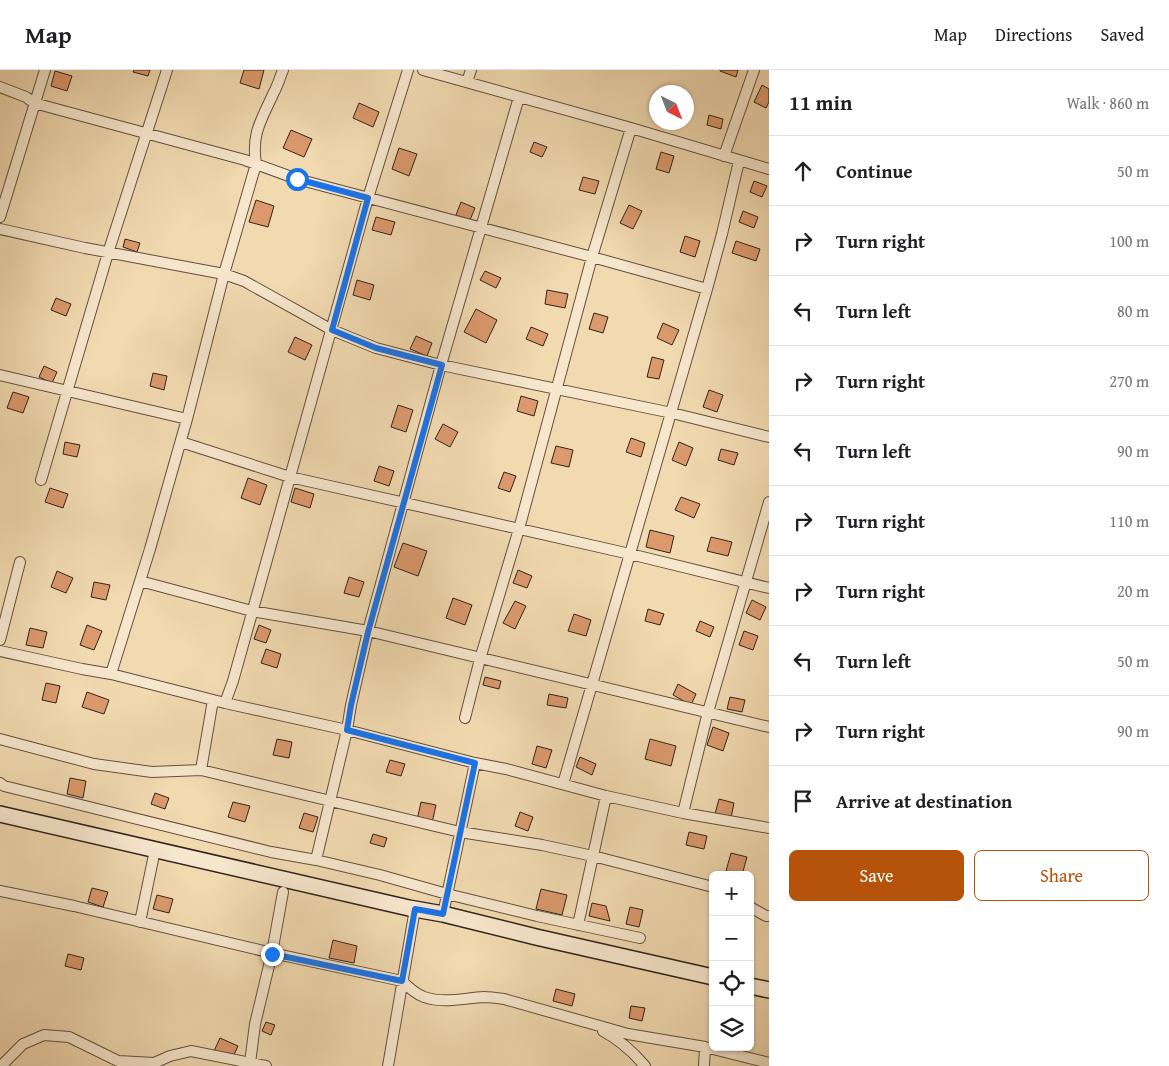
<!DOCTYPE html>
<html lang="en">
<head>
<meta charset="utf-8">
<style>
  body { margin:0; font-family:"Gentium Book Plus",serif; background:#f6f6f6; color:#202124 }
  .controls { position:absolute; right:15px; bottom:15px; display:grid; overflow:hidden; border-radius:8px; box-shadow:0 1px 4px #0004 }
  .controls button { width:45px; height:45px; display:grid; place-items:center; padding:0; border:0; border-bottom:1px solid #e0e0e0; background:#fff; color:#202124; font:25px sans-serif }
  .compass { position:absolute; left:649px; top:15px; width:45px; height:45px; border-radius:50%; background:#fff; box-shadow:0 1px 4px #0004; rotate:138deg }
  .stop { position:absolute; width:15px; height:15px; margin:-11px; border:4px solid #1a73e8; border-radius:50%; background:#fff }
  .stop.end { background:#1a73e8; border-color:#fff; box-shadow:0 1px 5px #0008 }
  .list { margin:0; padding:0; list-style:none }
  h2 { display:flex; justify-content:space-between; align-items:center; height:65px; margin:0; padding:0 20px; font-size:21px }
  h2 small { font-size:16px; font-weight:400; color:#757577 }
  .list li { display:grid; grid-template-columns:32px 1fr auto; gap:15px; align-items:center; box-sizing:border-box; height:70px; padding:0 20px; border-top:1px solid #e0e0e0 }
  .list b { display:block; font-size:19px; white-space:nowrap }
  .list em { font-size:16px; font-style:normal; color:#757577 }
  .actions { display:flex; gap:10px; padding:15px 20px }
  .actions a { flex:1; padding:11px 0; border:1px solid #b45309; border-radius:8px; text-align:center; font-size:18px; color:#b45309 }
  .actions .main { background:#b45309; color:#fff }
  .icon { flex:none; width:28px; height:28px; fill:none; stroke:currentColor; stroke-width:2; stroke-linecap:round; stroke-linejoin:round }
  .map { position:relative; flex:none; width:769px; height:996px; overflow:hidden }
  header { display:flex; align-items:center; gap:30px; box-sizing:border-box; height:70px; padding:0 25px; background:#fff; border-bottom:1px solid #e0e0e0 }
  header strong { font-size:24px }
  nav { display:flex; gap:28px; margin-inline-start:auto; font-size:18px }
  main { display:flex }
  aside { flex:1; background:#fff }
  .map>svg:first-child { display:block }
  .building { fill:#db996c; stroke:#32241c }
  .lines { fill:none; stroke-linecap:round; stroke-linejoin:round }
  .street-casing { stroke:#625141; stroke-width:12 }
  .secondary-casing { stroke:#32241c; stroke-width:18 }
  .street { stroke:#f6e6cc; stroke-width:10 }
  .secondary { stroke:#f6e6cc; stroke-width:15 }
  .route { stroke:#1a73e8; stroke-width:6 }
</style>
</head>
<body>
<header>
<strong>Map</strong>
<nav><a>Map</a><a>Directions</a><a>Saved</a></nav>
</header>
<main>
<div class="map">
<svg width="769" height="996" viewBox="0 0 769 996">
  <rect width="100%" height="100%" fill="#f1d9b0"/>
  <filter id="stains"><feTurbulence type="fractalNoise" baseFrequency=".004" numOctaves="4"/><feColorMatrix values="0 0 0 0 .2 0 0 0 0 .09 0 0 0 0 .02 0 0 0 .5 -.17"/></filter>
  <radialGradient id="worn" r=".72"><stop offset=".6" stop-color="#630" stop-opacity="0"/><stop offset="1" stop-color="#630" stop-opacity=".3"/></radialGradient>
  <!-- building -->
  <path class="building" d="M134 0H150L148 6 133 2Z
    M244 0H264L259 19 240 13Z
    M720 0H738L736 7 720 1Z
    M55 1 72 6 67 21 51 16Z
    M762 15 769 19V32L766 38 754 32Z
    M359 33 379 42 373 57 353 48Z
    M709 45 723 49 721 59 707 55Z
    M291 60 312 69 304 87 283 78Z
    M534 72 547 77 542 87 530 82Z
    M399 78 417 84 409 106 392 99Z
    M661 82 674 86 669 103 656 99Z
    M583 107 599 111 595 124 579 120Z
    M754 111 767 116 762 127 750 122Z
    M256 130 274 136 268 157 249 152Z
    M461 132 475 138 470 150 456 145Z
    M629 135 642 141 633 159 620 153Z
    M743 141 758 147 754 158 739 152Z
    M376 147 395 152 391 165 372 160Z
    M685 166 700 171 695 187 680 182Z
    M125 169 140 173 137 182 123 177Z
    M736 171 760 179 756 191 732 183Z
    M485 201 501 208 496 218 480 210Z
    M357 210 374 215 370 230 353 225Z
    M547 220 568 224 565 238 545 234Z
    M56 228 71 234 66 246 51 240Z
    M476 239 497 250 486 273 464 262Z
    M594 243 608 247 603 263 589 259Z
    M663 253 679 260 672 275 657 268Z
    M531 257 548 264 543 276 526 269Z
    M416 266 432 273 427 286 410 279Z
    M295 267 312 275 305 290 288 282Z
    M652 287 664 290 659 309 647 307Z
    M44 296 57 302 52 313 39 307Z
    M153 303 167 306 164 320 150 316Z
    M709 320 723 325 717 342 703 337Z
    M13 322 29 327 23 343 7 338Z
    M521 326 538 331 534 346 517 341Z
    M398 335 413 340 406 362 391 357Z
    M443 354 458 362 450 377 435 369Z
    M631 368 645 373 641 387 626 382Z
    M65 372 80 375 77 387 63 384Z
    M679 372 693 378 686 396 672 390Z
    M556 376 573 380 569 397 551 393Z
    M721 379 738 383 734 395 718 390Z
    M379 396 394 401 389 416 374 411Z
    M504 402 516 406 510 422 498 418Z
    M248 408 267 415 260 435 241 428Z
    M50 418 68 424 63 438 45 432Z
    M295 418 314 424 310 438 291 432Z
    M681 427 700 434 694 448 675 440Z
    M650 460 674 466 670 483 646 477Z
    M711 467 732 472 728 486 707 481Z
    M403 473 427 481 418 506 394 497Z
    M518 500 532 506 527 518 513 513Z
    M57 501 73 508 66 523 51 517Z
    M349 507 364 512 359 527 344 523Z
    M94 512 110 515 106 530 91 527Z
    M453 528 472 535 465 555 446 548Z
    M752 530 766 537 760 550 746 543Z
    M515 531 526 536 515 559 503 553Z
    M648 539 664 544 660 555 645 551Z
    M574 544 591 550 586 566 568 561Z
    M700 551 714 557 710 567 696 561Z
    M87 555 102 561 94 580 80 575Z
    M259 555 271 560 266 573 254 569Z
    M30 558 47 562 43 578 26 575Z
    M744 561 758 566 753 580 739 575Z
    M266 579 281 584 277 598 261 593Z
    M485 607 501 611 499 619 483 615Z
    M46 613 60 616 56 633 42 630Z
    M678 614 696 624 691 635 673 625Z
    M87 622 109 630 104 644 82 637Z
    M549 624 568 628 566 638 547 635Z
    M730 627 745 630 742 642 727 639Z
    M713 657 729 663 723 681 707 675Z
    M277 669 292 672 289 688 273 685Z
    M650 669 676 676 671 696 645 689Z
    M537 676 552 680 546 698 532 694Z
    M580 687 596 694 592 705 576 697Z
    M390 690 405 694 401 706 386 702Z
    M70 708 86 711 83 728 67 724Z
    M155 723 169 728 165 739 151 734Z
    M719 729 734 733 731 748 715 744Z
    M233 732 250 736 245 752 228 747Z
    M421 732 436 735 432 753 417 750Z
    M520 742 533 747 528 761 515 756Z
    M304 743 318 747 313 762 299 758Z
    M689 762 707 766 704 779 686 775Z
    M373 764 387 768 384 777 370 773Z
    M731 783 747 787 742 805 726 801Z
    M92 818 108 822 103 837 88 832Z
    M541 819 567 825 562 845 536 839Z
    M157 825 173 829 169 843 153 839Z
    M592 833 606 836 610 851 589 846Z
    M630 837 643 840 639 857 626 854Z
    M333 870 357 876 354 893 329 888Z
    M68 884 84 888 81 900 65 896Z
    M556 919 575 924 572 936 553 931Z
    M631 936 645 938 642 951 629 948Z
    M266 952 275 955 271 965 262 961Z
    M220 968 238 976 232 989 214 981Z"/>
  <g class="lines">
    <!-- street casing -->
    <g class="street-casing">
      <path id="street" d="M423 0 631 58 769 99
        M467 12 471 0
        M0 17 26 27 34 33 245 90 297 109 592 187 707 219
        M724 86 754 0
        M0 147 45 0
        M0 159 85 178 224 204 244 211 332 260 376 278 441 295 672 343 769 367
        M0 305 187 349
        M181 372 290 407 630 484 769 518
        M41 410 108 183 167 0
        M140 511 252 541 368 561 769 657
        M0 570 20 492
        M0 581 82 599 111 604 225 633 347 660 475 693 506 699 606 726 683 743 769 758
        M111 604 150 479 187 349 224 204 256 94C251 63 262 49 274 22 278 15 280 7 283 0
        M225 633 233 611 368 128 408 0
        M465 648 480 589 519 459 592 187 631 58
        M0 669 94 694 152 702 201 700 460 762 542 775 593 786 713 817
        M201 700 213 630
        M0 713 4 716 271 782 316 790 380 805 447 824 537 846 640 868
        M563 714 707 219 722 164 739 91
        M683 743 708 642 769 432
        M316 790 347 660 351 635 368 561 441 295 519 27
        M0 821 74 836 272 883 402 911C408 917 416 924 424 927 444 934 464 928 484 927 490 927 497 928 504 929L628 964 705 977 769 993
        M750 837 766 846H769
        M443 844 475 693
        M140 852 155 780
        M578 855 606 726
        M603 961C620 970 633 982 645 996
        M250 993 255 954 272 883 283 822
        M1 996 23 974 44 965 69 967 118 991 154 993 170 986 191 981 266 996
        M388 996 415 839
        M704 996 705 977"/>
    </g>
    <!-- secondary casing -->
    <g class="secondary-casing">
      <path id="secondary" d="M0 744 409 838 443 844 536 867 713 907
        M750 916 769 920"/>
    </g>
    <!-- street -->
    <use href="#street" class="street"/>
    <!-- secondary -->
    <use href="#secondary" class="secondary"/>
  </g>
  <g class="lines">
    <!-- route -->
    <path class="route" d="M272 884 402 911 415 839 443 844 475 693 347 660 351 635 368 562 442 295 376 278 332 260 368 128 297 109"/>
  </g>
  <rect width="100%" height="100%" filter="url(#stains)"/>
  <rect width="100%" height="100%" fill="url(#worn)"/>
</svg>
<div class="controls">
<button>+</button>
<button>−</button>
<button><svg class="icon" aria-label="locate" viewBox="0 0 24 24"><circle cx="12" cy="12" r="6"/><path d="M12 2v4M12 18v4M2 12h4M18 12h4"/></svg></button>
<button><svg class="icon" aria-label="layers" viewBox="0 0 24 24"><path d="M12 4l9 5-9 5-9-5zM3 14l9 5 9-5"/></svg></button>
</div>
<svg class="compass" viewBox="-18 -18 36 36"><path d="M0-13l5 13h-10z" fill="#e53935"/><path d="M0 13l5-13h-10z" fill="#757577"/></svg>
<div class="stop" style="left:297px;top:109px"></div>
<div class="stop end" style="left:272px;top:884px"></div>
</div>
<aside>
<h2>11 min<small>Walk · 860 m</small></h2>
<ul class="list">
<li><svg class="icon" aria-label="ahead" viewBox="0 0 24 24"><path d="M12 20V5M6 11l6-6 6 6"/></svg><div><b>Continue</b></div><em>50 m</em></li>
<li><svg class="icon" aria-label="right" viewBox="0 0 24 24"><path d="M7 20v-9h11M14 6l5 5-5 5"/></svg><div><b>Turn right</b></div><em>100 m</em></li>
<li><svg class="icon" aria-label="left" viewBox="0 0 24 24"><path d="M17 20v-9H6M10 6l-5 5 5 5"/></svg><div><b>Turn left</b></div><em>80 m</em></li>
<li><svg class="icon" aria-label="right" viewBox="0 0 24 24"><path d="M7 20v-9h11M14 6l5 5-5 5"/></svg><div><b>Turn right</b></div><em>270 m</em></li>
<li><svg class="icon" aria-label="left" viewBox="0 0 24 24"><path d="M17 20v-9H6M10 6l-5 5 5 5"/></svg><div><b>Turn left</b></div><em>90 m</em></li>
<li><svg class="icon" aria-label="right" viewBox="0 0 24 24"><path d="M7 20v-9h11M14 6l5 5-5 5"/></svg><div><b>Turn right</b></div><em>110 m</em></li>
<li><svg class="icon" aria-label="right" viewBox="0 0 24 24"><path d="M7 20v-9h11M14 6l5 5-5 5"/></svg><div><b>Turn right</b></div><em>20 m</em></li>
<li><svg class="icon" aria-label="left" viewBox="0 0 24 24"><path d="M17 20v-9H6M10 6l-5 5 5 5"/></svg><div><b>Turn left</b></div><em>50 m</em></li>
<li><svg class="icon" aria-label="right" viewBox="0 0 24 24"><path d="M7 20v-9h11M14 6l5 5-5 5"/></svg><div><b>Turn right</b></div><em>90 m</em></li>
<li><svg class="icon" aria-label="arrive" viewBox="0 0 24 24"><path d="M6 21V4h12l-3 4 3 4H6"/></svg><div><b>Arrive at destination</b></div></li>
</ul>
<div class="actions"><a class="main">Save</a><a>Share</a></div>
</aside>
</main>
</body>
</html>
